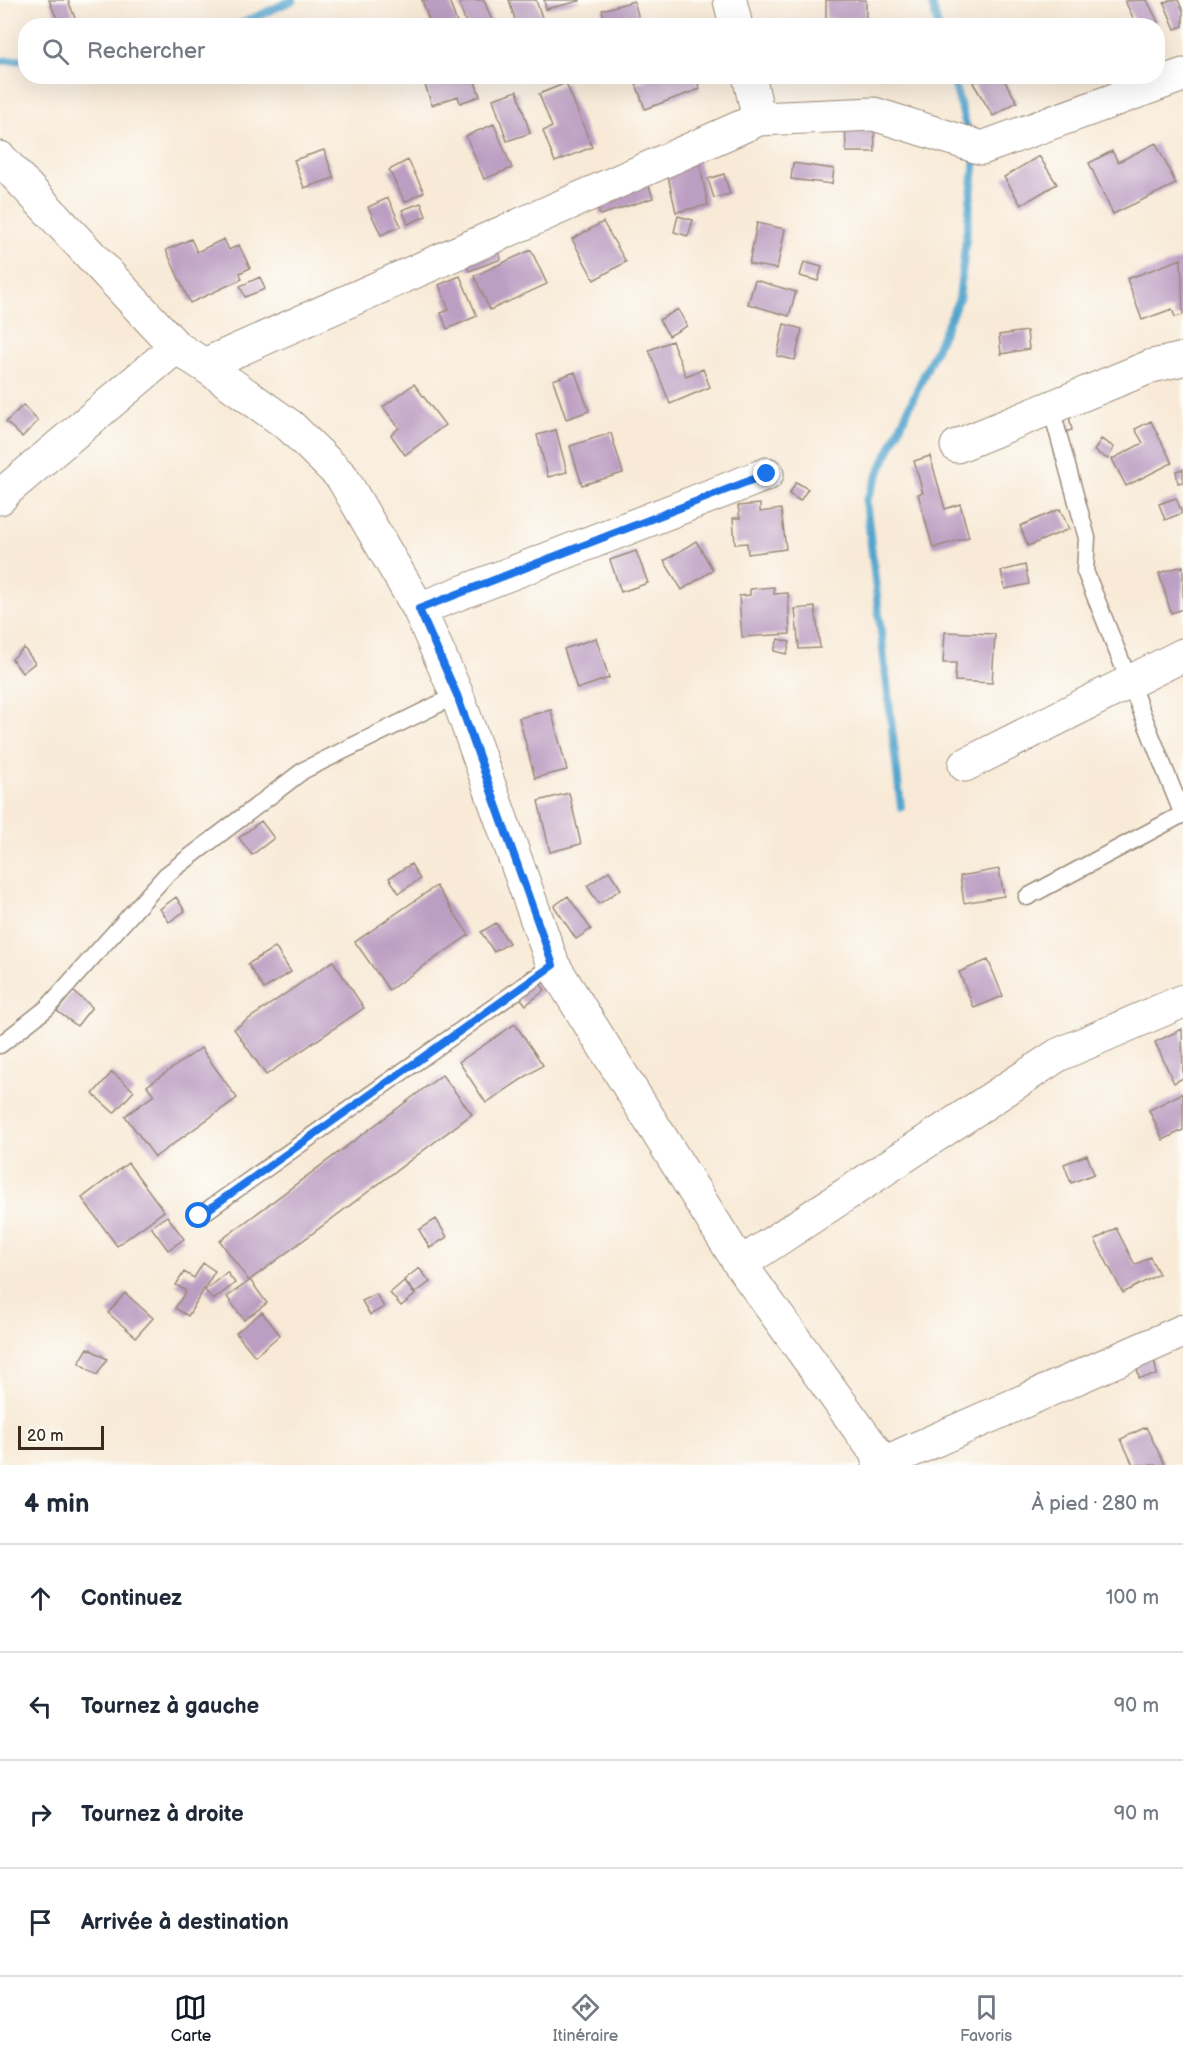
<!DOCTYPE html>
<html lang="fr">
<head>
<meta charset="utf-8">
<style>
  body { margin:0; font-family:"Balsamiq Sans",sans-serif; background:#f6f6f7; color:#1f2937 }
  .scale { position:absolute; left:18px; bottom:15px; width:86px; box-sizing:border-box; padding-left:6px; border:3px solid #3b2a1e; border-top:0; font-size:16px; line-height:21px; white-space:nowrap; color:#3b2a1e; -webkit-text-stroke:4px #fdfcf7; paint-order:stroke }
  .stop { position:absolute; width:18px; height:18px; margin:-14px; border:4px solid #1a73e8; border-radius:50%; background:#fff }
  .stop.end { background:#1a73e8; border-color:#fff; box-shadow:0 2px 6px #0008 }
  .list { margin:0; padding:0; list-style:none }
  h2 { display:flex; justify-content:space-between; align-items:center; height:78px; margin:0; padding:0 24px; font-size:26px }
  h2 small { font-size:20px; font-weight:400; color:#747a83 }
  .list li { display:grid; grid-template-columns:39px 1fr auto; gap:18px; align-items:center; box-sizing:border-box; height:108px; padding:0 24px; border-top:2px solid #e0e1e3 }
  .list b { display:block; font-size:22px; white-space:nowrap }
  .list em { font-size:20px; font-style:normal; color:#747a83 }
  .icon { flex:none; width:33px; height:33px; fill:none; stroke:currentColor; stroke-width:2; stroke-linecap:round; stroke-linejoin:round }
  .map { position:relative; flex:none; width:1183px; height:1465px; overflow:hidden }
  .search { position:absolute; background:#fff; box-shadow:0 6px 24px #0002; left:18px; right:18px; top:18px; height:66px; display:flex; align-items:center; gap:15px; box-sizing:border-box; padding:0 21px; border-radius:24px; color:#747a83; font-size:22px }
  .sheet { height:510px; background:#fff }
  nav { display:flex; justify-content:space-around; align-items:center; box-sizing:border-box; height:84px; border-top:2px solid #e0e1e3; background:#fff; font-size:16px; color:#747a83 }
  nav a { display:grid; justify-items:center; gap:3px }
  nav .on { color:#111827 }
  .map>svg:first-child { display:block }
  .lines { fill:none; stroke-linecap:round; stroke-linejoin:round }
  .stream { stroke:#53a5ce; stroke-width:8 }
  .building { fill:#bc9ec2 }
  .lane-casing { stroke:#9a8a7a; stroke-width:19 }
  .street-casing { stroke:#9a8a7a; stroke-width:35 }
  .secondary-casing { stroke:#9a8a7a; stroke-width:35 }
  .lane { stroke:#fff; stroke-width:16 }
  .street { stroke:#fff; stroke-width:33 }
  .secondary { stroke:#fff; stroke-width:33 }
  .route { stroke:#1a73e8; stroke-width:8 }
</style>
</head>
<body>
<div class="map">
<svg width="1183" height="1465" viewBox="0 0 1183 1465">
  <rect width="100%" height="100%" fill="#fdfcf7"/>
  <filter id="ink" filterUnits="userSpaceOnUse"><feTurbulence type="fractalNoise" baseFrequency=".0167" numOctaves="2"/><feDisplacementMap in="SourceGraphic" scale="12" xChannelSelector="R" yChannelSelector="G"/><feConvolveMatrix kernelMatrix="1 2 1 2 8 2 1 2 1" color-interpolation-filters="sRGB"/></filter>
  <filter id="wash" filterUnits="userSpaceOnUse"><feTurbulence type="fractalNoise" baseFrequency=".008" numOctaves="4" result="noise"/><feDisplacementMap in="SourceGraphic" scale="24" xChannelSelector="R" yChannelSelector="G"/><feGaussianBlur stdDeviation="1.35" result="paint"/><feColorMatrix in="noise" values="0 0 0 0 0 0 0 0 0 0 0 0 0 0 0 0 0 1.4 0 .05"/><feComposite in="paint" operator="in"/></filter>
  <g filter="url(#wash)">
    <rect width="100%" height="100%" fill="#f8ead7"/>
    <g class="lines">
      <!-- stream -->
      <path class="stream" d="M931 0 938 26
        M236 26 293 0
        M0 61 26 60
        M952 76 969 135
        M901 807 866 501 959 299 975 160 974 153"/>
    </g>
    <g id="blocks">
      <!-- building -->
      <path class="building" d="M49 0H68L78 26H60Z
        M422 0H449L458 26H431Z
        M470 0H484L494 26H467L459 4Z
        M509 0H536L545 26H517Z
        M544 0H580V1L546 9Z
        M826 0H866V19H826Z
        M1147 0 1158 22 1150 26H1137L1125 1Z
        M1170 0H1178L1183 11V26L1175 29 1164 3Z
        M634 1 641 26H606L602 10Z
        M422 76H473L480 96 460 103 458 96 432 105Z
        M655 76H695L700 89 645 109 636 84Z
        M985 76H1002L1017 102 993 116 973 83Z
        M566 83 592 147 555 162 543 131 552 127 539 94Z
        M517 91 530 133 507 141 493 99Z
        M845 119H874L875 152H846Z
        M494 124 512 168 484 179 466 136Z
        M1156 143 1176 184 1113 214 1089 163 1112 151 1118 162Z
        M324 150 334 178 304 188 294 160Z
        M697 151 708 205 676 212 664 159Z
        M1039 156 1057 184 1021 205 1004 177Z
        M408 160 424 192 405 202 389 170Z
        M793 163 834 169 832 184 791 179Z
        M644 171 653 198 600 215 592 188Z
        M724 174 730 194 714 198 708 179Z
        M388 198 401 226 381 235 368 207Z
        M421 203 426 216 408 224 402 210Z
        M678 216 693 220 688 236 674 232Z
        M603 222 626 262 594 280 572 239Z
        M757 223 785 229 777 269 749 264Z
        M489 227 501 259 469 271 456 239Z
        M191 239 197 252 224 239 229 250 239 245 250 268 240 273 242 279 190 303 166 250Z
        M531 250 547 284 490 310 474 276Z
        M1181 259 1183 315 1175 317 1172 309 1142 320 1127 279Z
        M804 262 822 267 818 281 800 276Z
        M460 276 477 316 447 329 441 313 449 310 439 285Z
        M260 277 265 289 245 297 240 286Z
        M755 280 796 292 789 316 748 304Z
        M678 309 687 326 669 336 659 320Z
        M784 324 802 329 795 360 777 356Z
        M1027 331 1029 349 1001 354 999 335Z
        M672 341 686 376 703 369 710 387 670 404 649 350Z
        M575 372 589 411 566 419 553 380Z
        M414 384 445 425 405 455 391 435 399 428 383 407Z
        M23 405 38 421 22 437 6 422Z
        M1069 416 1072 430 1061 433 1057 420Z
        M1151 421 1172 463 1126 486 1112 459 1143 443 1135 429Z
        M556 430 567 472 548 477 537 435Z
        M611 433 623 473 582 485 570 446Z
        M1101 439 1114 447 1108 459 1094 451Z
        M930 456 945 509 960 504 969 537 933 548 918 494 923 493 914 461Z
        M1183 469V482L1178 483 1176 471Z
        M796 482 808 489 800 501 789 494Z
        M1176 498 1182 513 1165 520 1159 504Z
        M760 504V512L781 509 786 549 748 554 747 543 735 544 733 518H740L738 506Z
        M1060 509 1069 529 1028 546 1020 526Z
        M696 541 713 570 682 590 664 561Z
        M636 551 648 583 621 592 610 560Z
        M1025 565 1029 584 1005 589 1001 571Z
        M1183 566V609L1171 613 1159 573Z
        M774 587V594L788 593 790 634 742 637 739 596 750 595V589Z
        M815 607 820 648 799 649 795 609Z
        M945 632 995 634 992 683 955 681 956 663H943Z
        M596 638 609 678 577 689 564 649Z
        M778 639 790 642 787 654 774 651Z
        M24 648 35 663 22 673 12 659Z
        M551 710 567 770 535 778 519 718Z
        M569 793 581 844 550 852 538 801Z
        M261 821 274 838 252 855 239 838Z
        M411 864 420 879 399 893 389 878Z
        M999 869 1004 896 964 903 960 876Z
        M609 871 621 889 599 904 587 886Z
        M436 886 469 935 389 990 355 942Z
        M568 896 591 929 576 939 554 906Z
        M176 897 185 911 169 922 160 909Z
        M496 923 509 943 494 952 481 932Z
        M275 947 291 972 264 989 248 964Z
        M988 960 1003 996 974 1008 959 972Z
        M333 961 364 1008 266 1075 234 1029Z
        M529 970 545 990 526 1005 510 985Z
        M73 991 92 1007 77 1026 57 1011Z
        M515 1024 543 1065 486 1103 459 1062Z
        M1182 1029 1183 1078 1174 1083 1155 1042Z
        M201 1048 237 1098 155 1157 125 1116 154 1095 147 1086Z
        M112 1072 134 1091 114 1113 93 1094Z
        M442 1075 472 1114 250 1280 267 1303 244 1320 227 1297 249 1281 220 1241Z
        M1183 1093V1130L1163 1140 1149 1110Z
        M1087 1155 1094 1174 1071 1183 1064 1164Z
        M128 1163 164 1211 117 1246 82 1198Z
        M167 1216 184 1239 168 1250 151 1227Z
        M436 1219 447 1237 430 1248 419 1230Z
        M1116 1228 1135 1265 1150 1257 1159 1274 1123 1293 1095 1240Z
        M203 1263 215 1271 188 1316 175 1308 186 1291 176 1285 184 1272 194 1278Z
        M419 1268 430 1282 415 1293 404 1280Z
        M227 1272 235 1283 213 1300 205 1290Z
        M404 1281 415 1295 401 1306 390 1293Z
        M125 1293 153 1318 136 1337 108 1313Z
        M376 1294 384 1307 370 1315 362 1301Z
        M262 1312 280 1335 255 1356 236 1333Z
        M88 1348 107 1359 97 1375 79 1363Z
        M1154 1358 1157 1375 1139 1378 1136 1361Z
        M1146 1427 1165 1465H1133L1121 1439Z"/>
    </g>
  </g>
  <g filter="url(#ink)">
    <use href="#blocks" fill-opacity="0" stroke="#9a8a7a" stroke-width="1.5"/>
    <g class="lines">
      <!-- lane casing -->
      <g class="lane-casing">
        <path id="lane" d="M1051 408 1087 538 1085 571 1183 815
          M1027 897 1183 814
          M0 1045 47 1008 166 875 304 770 457 695
          M199 1216 553 965"/>
      </g>
      <!-- street casing -->
      <g class="street-casing">
        <path id="street" d="M730 0 736 26
          M759 119 874 114 982 148 1183 75
          M0 158 176 347 204 365 290 426 342 477 419 609 457 695 553 965 740 1264 885 1465
          M204 365 759 119 749 76
          M957 446 1152 366 1183 359
          M0 498 7 490 176 347
          M419 609 767 474
          M965 765 1183 655
          M740 1264 1058 1055 1183 1001"/>
      </g>
      <!-- secondary casing -->
      <g class="secondary-casing">
        <path id="secondary" d="M879 1465 1183 1331"/>
      </g>
      <!-- lane -->
      <use href="#lane" class="lane"/>
      <!-- street -->
      <use href="#street" class="street"/>
      <!-- secondary -->
      <use href="#secondary" class="secondary"/>
    </g>
  </g>
  <g class="lines" filter="url(#ink)">
    <!-- route -->
    <path class="route" d="M199 1216 553 965 457 695 419 609 767 474"/>
  </g>
</svg>
<div class="scale">20 m</div>
<div class="stop" style="left:199px;top:1216px"></div>
<div class="stop end" style="left:767px;top:474px"></div>
<div class="search"><svg class="icon" aria-label="search" viewBox="0 0 24 24"><circle cx="10" cy="10" r="6"/><path d="M15 15l6 6"/></svg>Rechercher</div>
</div>
<section class="sheet">
<h2>4 min<small>À pied · 280 m</small></h2>
<ul class="list">
<li><svg class="icon" aria-label="ahead" viewBox="0 0 24 24"><path d="M12 20V5M6 11l6-6 6 6"/></svg><div><b>Continuez</b></div><em>100 m</em></li>
<li><svg class="icon" aria-label="left" viewBox="0 0 24 24"><path d="M17 20v-9H6M10 6l-5 5 5 5"/></svg><div><b>Tournez à gauche</b></div><em>90 m</em></li>
<li><svg class="icon" aria-label="right" viewBox="0 0 24 24"><path d="M7 20v-9h11M14 6l5 5-5 5"/></svg><div><b>Tournez à droite</b></div><em>90 m</em></li>
<li><svg class="icon" aria-label="arrive" viewBox="0 0 24 24"><path d="M6 21V4h12l-3 4 3 4H6"/></svg><div><b>Arrivée à destination</b></div></li>
</ul>
</section>
<nav>
<a class="on"><svg class="icon" aria-label="map" viewBox="0 0 24 24"><path d="M3 6l6-2 6 2 6-2v14l-6 2-6-2-6 2zM9 4v14M15 6v14"/></svg>Carte</a>
<a><svg class="icon" aria-label="directions" viewBox="0 0 24 24"><path d="M12 3l9 9-9 9-9-9zM9 14v-3h6M13 9l2 2-2 2"/></svg>Itinéraire</a>
<a><svg class="icon" aria-label="saved" viewBox="0 0 24 24"><path d="M7 4h10v16l-5-4-5 4z"/></svg>Favoris</a>
</nav>
</body>
</html>
